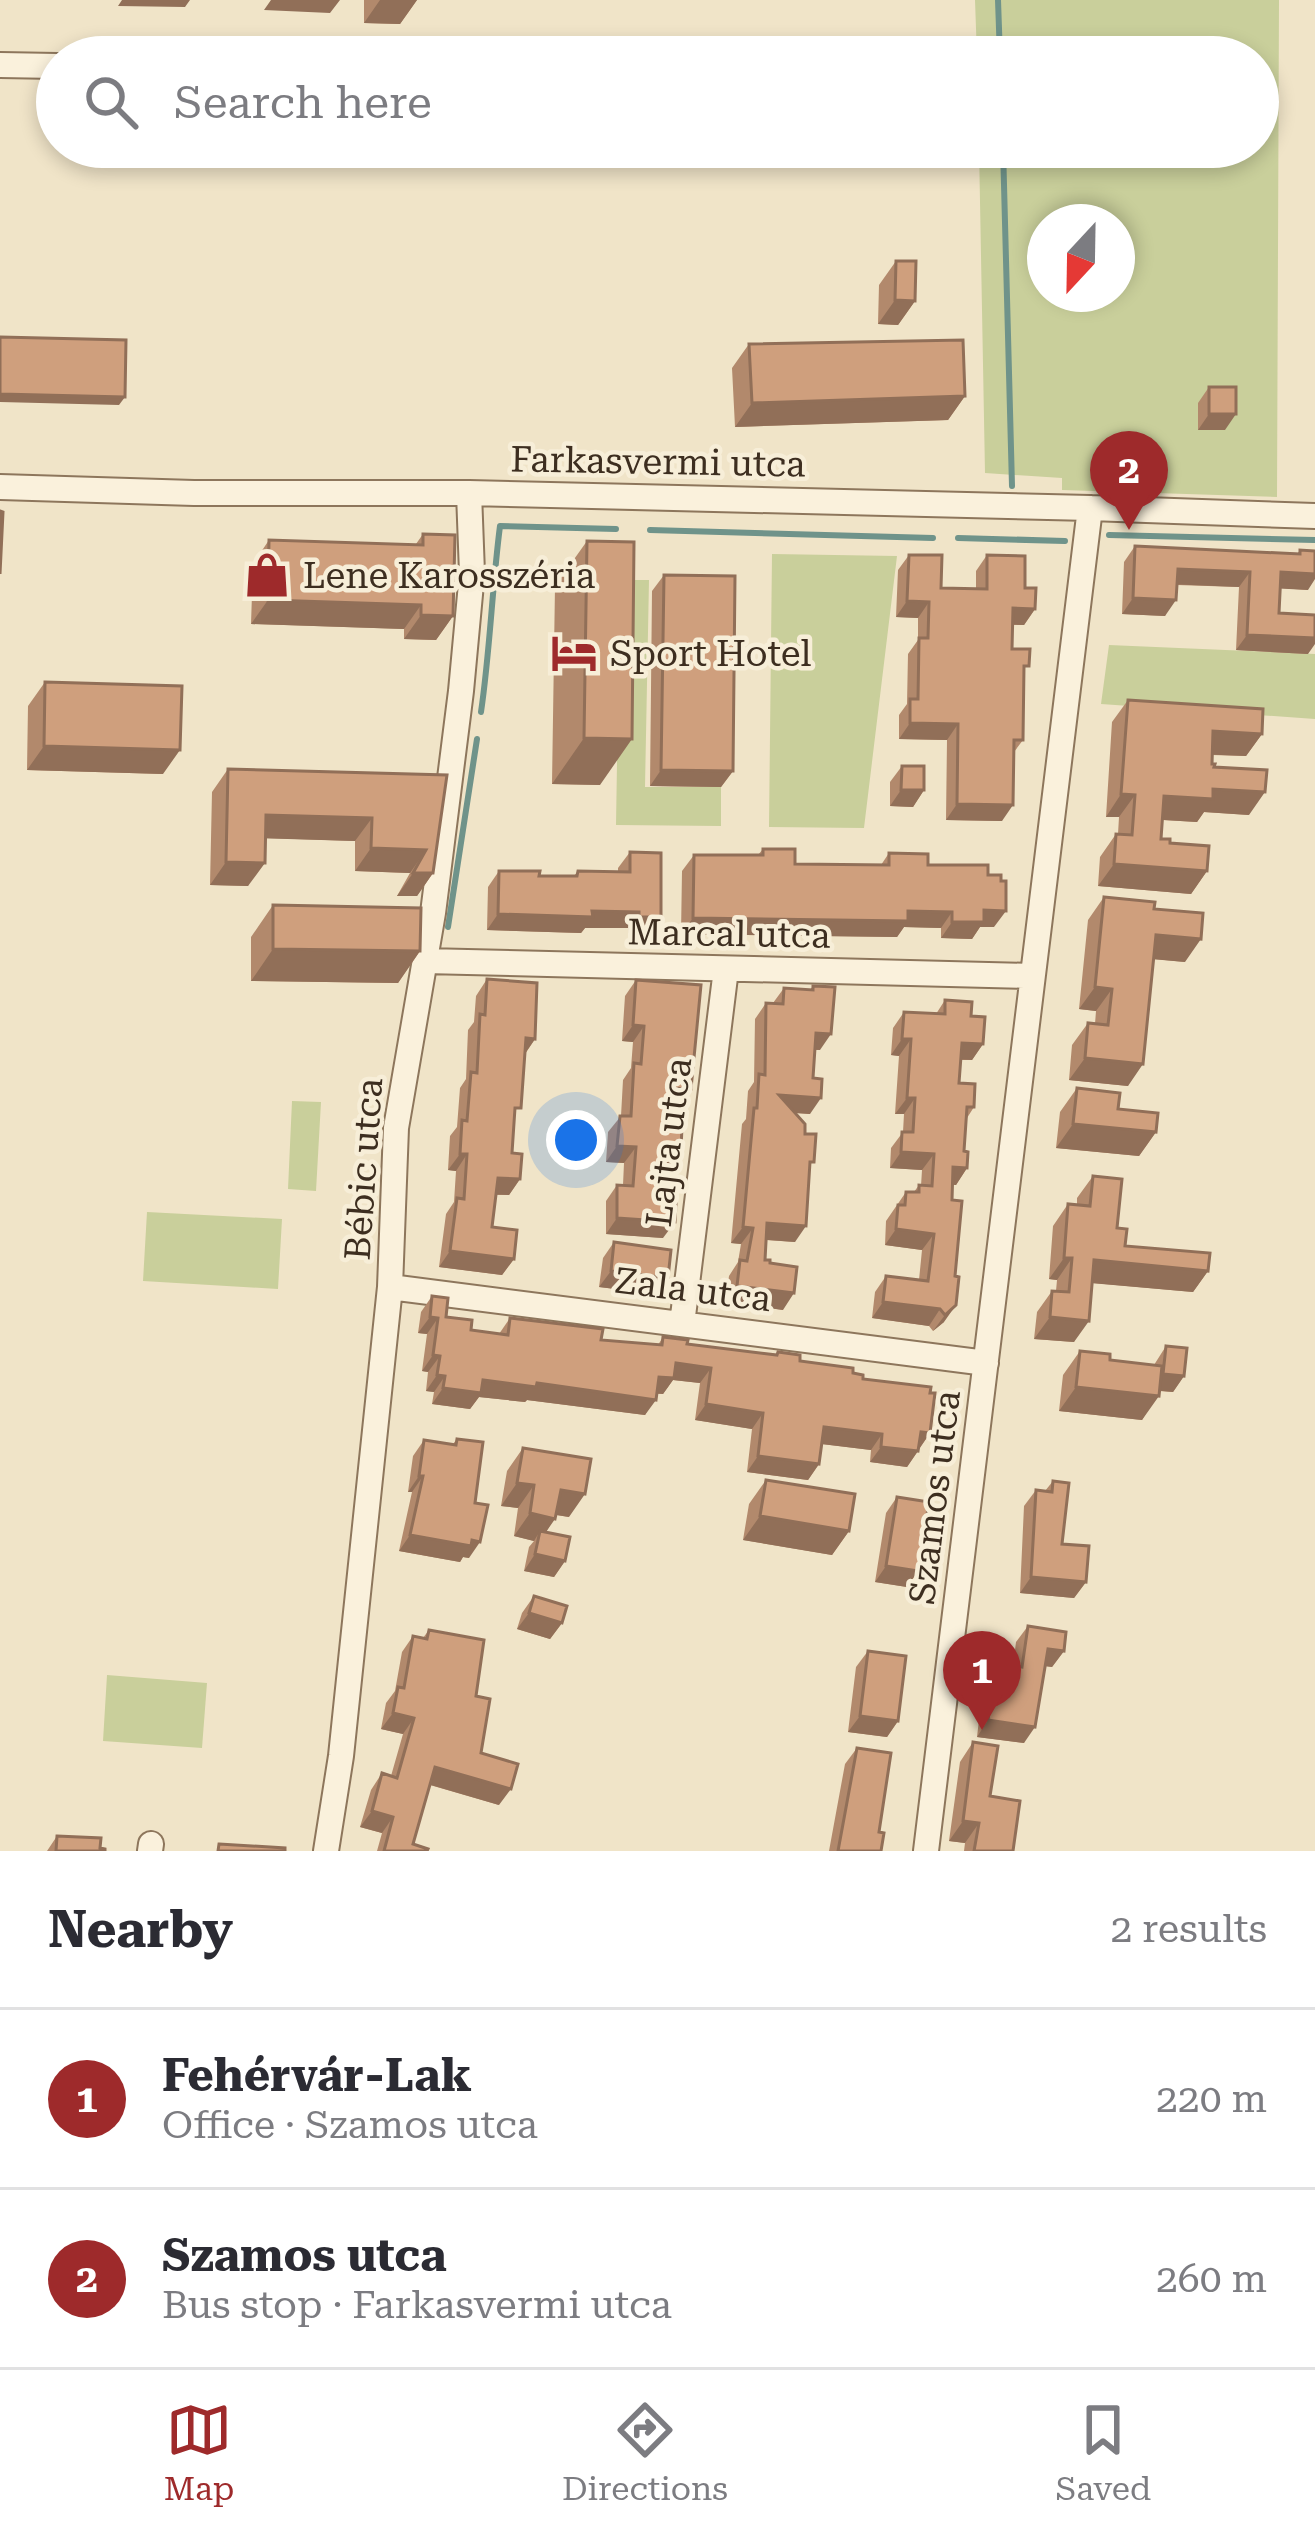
<!DOCTYPE html>
<html lang="en">
<head>
<meta charset="utf-8">
<style>
  body { margin:0; font-family:"Roboto Serif",serif; background:#f2f2f3; color:#2b2b33 }
  .compass { position:absolute; left:1027px; top:204px; width:108px; height:108px; border-radius:50%; background:#fff; box-shadow:0 6px 18px #0003; rotate:202deg }
  .you { position:absolute; left:576px; top:1140px; width:42px; height:42px; margin:-30px; border:9px solid #fff; border-radius:50%; background:#1a73e8; box-shadow:0 0 0 18px #1a73e833 }
  .badge { display:grid; place-items:center; width:78px; height:78px; border-radius:50%; background:#9e2a2b; color:#fff; font-size:39px; font-weight:700 }
  .pin { position:absolute; translate:-50% -99px; filter:drop-shadow(0 3px 6px #0008) }
  .pin::after { content:''; position:absolute; top:63px; width:42px; height:36px; background:inherit; clip-path:polygon(0 0,100% 0,50% 100%) }
  .list { margin:0; padding:0; list-style:none }
  h2 { display:flex; justify-content:space-between; align-items:center; height:156px; margin:0; padding:0 48px; font-size:51px }
  h2 small { font-size:39px; font-weight:400; color:#7c7c81 }
  .list li { display:grid; grid-template-columns:78px 1fr auto; gap:36px; align-items:center; box-sizing:border-box; height:180px; padding:0 48px; border-top:3px solid #e1e1e2 }
  .list b { display:block; font-size:45px; white-space:nowrap }
  .list p { margin:0; font-size:39px; white-space:nowrap; color:#7c7c81 }
  .list em { font-size:39px; font-style:normal; color:#7c7c81 }
  .icon { flex:none; width:66px; height:66px; fill:none; stroke:currentColor; stroke-width:2; stroke-linecap:round; stroke-linejoin:round }
  .map { position:relative; flex:none; width:1315px; height:1851px; overflow:hidden }
  .search { position:absolute; background:#fff; box-shadow:0 6px 18px #0003; left:36px; right:36px; top:36px; height:132px; display:flex; align-items:center; gap:30px; box-sizing:border-box; padding:0 42px; border-radius:66px; color:#7c7c81; font-size:45px }
  .sheet { height:516px; background:#fff }
  nav { display:flex; justify-content:space-around; align-items:center; box-sizing:border-box; height:168px; border-top:3px solid #e1e1e2; background:#fff; font-size:33px; color:#7c7c81 }
  nav a { display:grid; justify-items:center; gap:6px }
  nav .on { color:#9e2a2b }
  .map>svg:first-child { display:block }
  .green { fill:#c9cf9b; fill-rule:evenodd }
  .lines { fill:none; stroke-linecap:round; stroke-linejoin:round }
  .stream { stroke:#6f938a; stroke-width:6 }
  .minor-casing { stroke:#8d765c; stroke-width:28 }
  .minor { stroke:#faf1dc; stroke-width:24 }
  .wall { fill:#b2896c }
  .shaded-wall { fill:#916f58 }
  .building { fill:#cf9f7d; stroke:#916f58; stroke-width:3 }
  .labels { text-anchor:middle; stroke-width:9; stroke-linejoin:round; paint-order:stroke }
  .street-label { font-size:36px; fill:#3d2e20; stroke:#f7eed8 }
  .poi-label { font-size:36px; fill:#3d2e20; stroke:#f7eed8; text-anchor:start }
</style>
</head>
<body>
<div class="map">
<svg width="1315" height="1851" viewBox="0 0 1315 1851">
  <rect width="100%" height="100%" fill="#f0e4c8"/>
  <!-- green -->
  <path class="green" d="M975 0H1279L1277 497 1062 490V478L985 473 979 147H1258V57H977ZM1045 222H1117V294H1045Z
    M772 554 897 556 864 828 769 827Z
    M620 580H649L645 787H721V826L616 825Z
    M1109 645 1315 654V719L1101 704Z
    M292 1101 321 1102 316 1191 288 1189Z
    M147 1212 282 1219 278 1289 143 1281Z
    M107 1675 207 1683 202 1748 103 1741Z"/>
  <g class="lines">
    <!-- stream -->
    <path class="stream" d="M998 0 1000 57
      M1003 147 1012 486
      M650 530 933 538
      M1109 535 1315 540
      M958 538 1065 541
      M481 712C490 651 492 588 500 526L616 529
      M448 927 477 739"/>
    <!-- minor casing -->
    <g class="minor-casing">
      <path id="minor" d="M0 65 57 66
        M0 487 194 493H469L1090 508 1315 516
        M425 961 1032 976
        M390 1287 986 1363
        M682 1324 726 969
        M150 1851 151 1844
        M326 1851 341 1756 390 1287 396 1128 433 913 461 691 472 573 469 493
        M926 1851 1090 508"/>
    </g>
    <!-- minor -->
    <use href="#minor" class="minor"/>
  </g>
  <!-- wall -->
  <path class="wall" d="M364 0H417L400 24 364 23Z
    M896 261 915 301 898 325 878 324 879 285Z
    M749 344 965 396 948 420 735 427 732 368Z
    M1209 387 1225 430H1198V403Z
    M423 534 453 616 436 640 404 639V629L251 624 253 564 269 540 416 544Z
    M587 541 600 785 552 784 555 586Z
    M1135 546 1298 553 1300 550 1308 590 1280 588 1279 613 1308 654 1236 650 1239 587 1177 585 1165 616 1122 614 1124 562Z
    M909 555 941 588H976V571L987 555 1025 588 1035 609 1024 625H1013L1012 649 1024 673 1023 740 1014 752 1002 821 946 820 947 740 899 739V715L907 704 908 654 918 640V618L896 617 898 570Z
    M664 575 733 771 721 787 650 786 652 591Z
    M45 682 163 774 27 770 28 706Z
    M1128 700 1262 734 1246 756 1212 755V764L1249 815 1204 812 1197 822 1163 820 1161 839 1207 871 1191 894 1098 886 1100 857 1116 834H1118L1119 817H1106L1112 722Z
    M902 766 924 790 913 807 890 806V782Z
    M228 769 447 775 433 873 417 896H397L410 873 355 871V841L265 838 248 886 210 885 212 792Z
    M763 849 795 864 881 865 889 853 928 865 988 875 994 927H980L972 939 941 938V928L904 927 897 937 681 934 682 871 694 855H758Z
    M630 852 661 917 650 933H628V928H585L581 933 487 930 488 887 499 871 539 876H574L578 871 618 872V868Z
    M1104 897 1154 909 1185 962 1154 959 1128 1086 1069 1080 1072 1045 1088 1023 1095 1024 1096 1011 1079 1009 1088 920Z
    M273 905 420 951 398 983 251 981V937Z
    M487 979 535 1039 525 1054 514 1119 512 1153 520 1179 509 1195H496L492 1227 514 1259 502 1275 439 1267 446 1214 454 1202 456 1171 448 1170 450 1136 457 1127 460 1088 466 1079 468 1030 474 1022 476 996Z
    M636 980 680 1106 670 1105 668 1125 681 1150 669 1166H663V1238L606 1234V1201L617 1185H623L624 1163 606 1162 608 1132 621 1116 623 1080 631 1068 633 1042 622 1041 625 996Z
    M813 986 820 1050H815L810 1114 796 1113 805 1134 810 1168 795 1242 766 1240 765 1260 783 1310 725 1302 729 1276 738 1262 741 1244 731 1243 742 1124 746 1119 748 1091 754 1082 755 1019 766 1003H773L784 988 810 990Z
    M945 1000 971 1016 983 1044 972 1060H961L959 1083 974 1107 967 1118 964 1151 967 1168 956 1185 952 1184 944 1322 933 1331 929 1326 872 1318 875 1292 886 1276 919 1280 922 1250 885 1245 886 1221 906 1192H914L919 1185 921 1186 922 1170 890 1168 891 1148 903 1132 904 1114H895L899 1056 891 1055 893 1028 904 1012 936 1014Z
    M1077 1088 1118 1109 1156 1132 1139 1156 1056 1148 1060 1112Z
    M1093 1176 1125 1246 1208 1271 1193 1292 1093 1283 1074 1342 1034 1339 1037 1312 1052 1291H1056L1057 1280 1049 1279 1053 1226 1068 1204 1077 1205V1198Z
    M614 1242 668 1278 656 1294 599 1287 603 1258Z
    M432 1296 446 1317 471 1330 499 1334 510 1318 601 1340 658 1345 663 1337 687 1344 775 1355 778 1352 800 1361 853 1373 863 1379 930 1433 907 1467 870 1462 871 1450 822 1444 819 1464 808 1480 747 1472 752 1429 695 1420 700 1383 673 1380 663 1394H657L645 1415 527 1400 525 1402 479 1397 470 1409 432 1404 434 1392 426 1391 428 1372 422 1371 427 1334 418 1333 421 1312Z
    M1166 1346 1184 1376 1173 1392 1159 1391 1142 1420 1059 1411 1063 1375 1080 1351 1110 1360 1154 1365Z
    M457 1439 475 1503 469 1558 463 1557 460 1562 399 1551 412 1492H408L413 1456 424 1440 453 1444Z
    M523 1448 569 1517 556 1515 546 1532 565 1561 554 1577 524 1571 529 1547 534 1541 514 1536 518 1508 501 1506 507 1471Z
    M766 1480 849 1531 832 1555 743 1540 749 1504Z
    M1053 1481 1062 1544 1086 1582 1074 1598 1020 1593 1024 1506 1036 1490 1045 1491Z
    M897 1497 918 1571 907 1587 875 1582 886 1513Z
    M534 1596 562 1623 550 1639 517 1629 522 1613Z
    M1028 1626 1064 1651 1052 1667 1045 1666 1024 1743 977 1737 980 1711 987 1701 990 1681 1001 1664 1013 1666 1016 1642Z
    M429 1630 476 1696 481 1753 499 1805 430 1785 413 1844 427 1851H377L382 1833 360 1827 371 1790 382 1773 391 1776 403 1734 381 1729 386 1703 395 1691 402 1652 413 1636 423 1638Z
    M868 1651 898 1721 887 1737 848 1732 856 1667Z
    M973 1742 990 1796 1013 1851H964L965 1843 949 1841 960 1762Z
    M857 1748 879 1832 881 1851H829L845 1764Z
    M57 1836 100 1848 105 1851H47Z"/>
  <!-- shaded-wall -->
  <path class="shaded-wall" d="M122 0H190L185 7 118 6Z
    M271 0H340L330 13 264 10Z
    M380 0H417L400 24 364 23Z
    M895 300 915 301 898 325 878 324Z
    M0 394 125 397 119 405 0 402Z
    M965 396 948 420 735 427 752 403Z
    M1209 414H1236L1225 430H1198Z
    M1178 569 1250 572 1239 587 1167 584Z
    M1281 572 1315 574V579L1308 590 1270 588Z
    M1133 598 1176 600 1165 616 1122 614Z
    M268 600 421 605 404 629 251 624Z
    M907 601 929 602 918 618 896 617Z
    M1013 608 1035 609 1024 625 1002 624Z
    M421 615 453 616 436 640 404 639Z
    M1247 635 1315 638V644L1308 654 1236 650Z
    M910 723 958 724 947 740 899 739Z
    M1213 731 1262 734 1246 756 1197 754Z
    M584 738 632 739 600 785 552 784Z
    M44 746 180 750 163 774 27 770Z
    M661 770 733 771 721 787 650 786Z
    M1213 789 1265 792 1249 815 1204 812 1197 822 1148 819 1164 796Z
    M901 790H924L913 807 890 806Z
    M1121 794 1135 795 1119 817H1106Z
    M957 804 1013 805 1002 821 946 820Z
    M266 815 372 818 355 841 250 838Z
    M371 848 426 850 410 873 355 871Z
    M226 862 265 863 248 886 210 885Z
    M1114 864 1207 871 1191 894 1098 886Z
    M413 873H433L417 896H397Z
    M984 910 1006 911 994 927H980L972 939 941 938 952 922Z
    M592 911 639 912 628 928H585L581 933 487 930 498 914Z
    M908 911 952 912 941 928 904 927 897 937 681 934 693 918Z
    M639 917H661L650 933H628Z
    M1156 935 1201 939 1185 962 1140 958Z
    M273 949 420 951 398 983 251 981Z
    M1095 987 1112 989 1096 1011 1079 1009Z
    M633 1025 644 1026 633 1042 622 1041Z
    M816 1033 831 1034 820 1050 804 1049Z
    M526 1038 535 1039 524 1055Z
    M902 1039H911L899 1056 891 1055Z
    M962 1043 983 1044 972 1060 951 1059Z
    M1085 1058 1143 1064 1128 1086 1069 1080Z
    M671 1088 691 1089 680 1106 660 1104Z
    M779 1095 821 1098 810 1114 767 1111Z
    M907 1098H915L904 1114H895Z
    M1073 1124 1156 1132 1139 1156 1056 1148Z
    M617 1146 636 1147 624 1163 606 1162Z
    M664 1149 681 1150 669 1166 653 1165Z
    M901 1152 934 1154 922 1170 890 1168Z
    M460 1154H467L456 1171 448 1170Z
    M953 1167 967 1168 956 1185 942 1184Z
    M498 1178 520 1179 509 1195 487 1194Z
    M617 1218 675 1222 663 1238 606 1234Z
    M767 1223 806 1226 795 1242 756 1239Z
    M743 1227 753 1228 741 1244 731 1243Z
    M896 1229 934 1234 922 1250 885 1245Z
    M450 1251 514 1259 502 1275 439 1267Z
    M1064 1258H1072L1057 1280 1049 1279Z
    M1094 1260 1208 1271 1193 1292 1079 1282Z
    M611 1271 668 1278 656 1294 599 1287Z
    M737 1286 794 1293 783 1310 725 1302Z
    M883 1302 940 1309 929 1326 872 1318Z
    M956 1305 944 1322 933 1331 945 1315Z
    M430 1317 438 1318 427 1334 418 1333Z
    M1050 1317 1089 1321 1074 1342 1034 1339Z
    M433 1355 440 1356 428 1372 422 1371Z
    M676 1363 711 1368 700 1383 673 1380 663 1394 648 1392 659 1377Z
    M1163 1374 1184 1376 1173 1392 1152 1390Z
    M437 1375 445 1376 434 1392 426 1391Z
    M483 1380 537 1383 656 1400 645 1415 527 1400 525 1402 479 1397 470 1409 432 1404 443 1388Z
    M1076 1387 1159 1396 1142 1420 1059 1411Z
    M706 1404 763 1413 752 1429 695 1420Z
    M824 1427 882 1434 871 1450 813 1443Z
    M921 1432 930 1433 919 1449Z
    M881 1447 918 1451 907 1467 870 1462Z
    M758 1456 819 1464 808 1480 747 1472Z
    M419 1476H423L412 1492H408Z
    M517 1483 534 1485 518 1508 501 1506Z
    M561 1490 585 1494 569 1517 545 1513Z
    M530 1513 555 1519 539 1542 540 1531 534 1541 514 1536Z
    M760 1516 849 1531 832 1555 743 1540Z
    M410 1535 480 1542 469 1558 463 1557 460 1562 399 1551Z
    M535 1554 565 1561 554 1577 524 1571Z
    M886 1566 918 1571 907 1587 875 1582Z
    M1031 1577 1086 1582 1074 1598 1020 1593Z
    M529 1613 562 1623 550 1639 517 1629Z
    M1048 1649 1064 1651 1052 1667 1037 1665Z
    M393 1713 414 1718 403 1734 381 1729Z
    M860 1716 898 1721 887 1737 848 1732Z
    M988 1720 1035 1727 1024 1743 977 1737Z
    M435 1767 511 1789 499 1805 424 1783Z
    M372 1811 393 1817 382 1833 360 1827Z
    M963 1821 979 1823 965 1843 949 1841Z"/>
  <!-- building -->
  <path class="building" d="M896 261H916L915 301 895 300Z
    M0 337 126 340 125 397 0 394Z
    M963 340 965 396 752 403 749 344Z
    M1209 387H1236V414H1209Z
    M0 511 3 512 0 574Z
    M423 534 455 535 453 616 421 615V605L268 600 269 540 423 545Z
    M587 541 634 542 632 739 584 738Z
    M1135 546 1300 554V550L1315 551V574L1281 572 1279 613 1315 615V638L1247 635 1250 572 1178 569 1176 600 1133 598Z
    M909 555H942L941 588 987 589V555L1025 556V588H1036L1035 609 1013 608 1012 649H1030L1029 666H1024L1023 740H1014L1013 805 957 804 958 724 910 723V699H918L919 638H928L929 602 907 601Z
    M664 575 735 576 733 771 661 770Z
    M45 682 182 686 180 750 44 746Z
    M1128 700 1263 709 1262 734 1213 731 1212 764H1215L1214 767 1267 770 1265 792 1213 789V799L1164 796 1161 839H1170V843L1209 846 1207 871 1114 864 1116 834 1132 835 1135 795 1121 794Z
    M902 766H924V790H901Z
    M228 769 447 775 433 873H413L426 850 371 848 372 818 266 815 265 863 226 862Z
    M763 849H795V864L889 865V853L928 854V865H988V875H1001V881H1006V911L984 910V922H952V912L908 911V921L693 918 694 855H763Z
    M630 852 661 853V917H639V912L592 911 593 917 498 914 499 871H540L539 876H577L578 871 630 872Z
    M1104 897 1155 902 1154 909 1203 913 1201 939 1156 935 1143 1064 1085 1058 1088 1023 1108 1025 1112 989 1095 987Z
    M273 905 421 908 420 951 273 949Z
    M487 979 537 983 535 1039 526 1038 521 1108H515L512 1153 522 1154 520 1179 498 1178 492 1227 517 1230 514 1259 450 1251 457 1198 464 1199 467 1154H460L462 1120 467 1121 471 1072 477 1073 480 1014 485 1015Z
    M636 980 701 985 691 1089 671 1088 668 1125 682 1126 681 1150 664 1149 661 1184 677 1185 675 1222 617 1218V1185L633 1186 636 1147 617 1146 620 1116H631L634 1063 641 1064 644 1026 633 1025Z
    M813 986 835 987 831 1034 816 1033 813 1078 822 1079 821 1098 779 1095 805 1124V1134H816L814 1162H810L806 1226 767 1223 765 1260H770V1263L797 1267 794 1293 737 1286 740 1260 747 1261 753 1228 743 1227 754 1108H757L759 1074 765 1075 766 1003 783 1004 784 988 813 990Z
    M945 1000 972 1002 971 1016 985 1017 983 1044 962 1043 959 1083 975 1084 974 1107H967L964 1151 968 1152 967 1168 953 1167 952 1200 962 1201 955 1276 959 1277 956 1305 945 1315 940 1309 883 1302 886 1276 928 1281 934 1234 896 1229 898 1205H905L906 1192H919V1185L932 1186 934 1154 901 1152 902 1132H913L915 1098H907L911 1039H902L904 1012 945 1014Z
    M1077 1088 1120 1093 1118 1109 1158 1113 1156 1132 1073 1124Z
    M1093 1176 1122 1179 1117 1228 1127 1229 1125 1246 1210 1253 1208 1271 1094 1260 1089 1321 1050 1317 1052 1291 1069 1292 1072 1258H1064L1068 1204 1090 1206Z
    M614 1242 671 1250 668 1278 611 1271Z
    M432 1296 448 1298 446 1317 472 1320 471 1330 508 1335 510 1318 603 1329 601 1340 662 1345 663 1337 688 1340 687 1344 777 1355 778 1352 800 1355V1361L853 1368V1373L863 1375V1379L931 1387 930 1393H935L930 1433 921 1432 918 1451 881 1447 882 1434 824 1427 819 1464 758 1456 763 1413 706 1404 711 1368 676 1363 674 1378 659 1377 656 1400 537 1383 536 1387 483 1380 481 1393 443 1388 445 1376 437 1375 440 1356 433 1355 438 1318 430 1317Z
    M1166 1346 1187 1348 1184 1376 1163 1374Z
    M1080 1351 1110 1354V1360L1162 1366 1159 1396 1076 1387Z
    M457 1439 483 1442 475 1503 488 1505 480 1542 472 1540 471 1546 410 1535 423 1476H419L424 1440 456 1445Z
    M523 1448 591 1459 585 1494 561 1490 555 1519 530 1513 534 1485 517 1483Z
    M766 1480 855 1494 849 1531 760 1516Z
    M1053 1481 1069 1483 1062 1544 1089 1546 1086 1582 1031 1577 1036 1490 1052 1492Z
    M897 1497 929 1502 918 1571 886 1566Z
    M540 1531 570 1537 565 1561 535 1554Z
    M534 1596 567 1606 562 1623 529 1613Z
    M1028 1626 1066 1632 1064 1651 1048 1649 1035 1727 988 1720 991 1695 997 1696 1001 1664 1022 1667Z
    M429 1630 484 1640 476 1696 490 1699 481 1753 518 1764 511 1789 435 1767 413 1844 428 1849 427 1851H384L393 1817 372 1811 382 1773 397 1778 414 1718 393 1713 398 1687 404 1688 413 1636 427 1639Z
    M868 1651 906 1656 898 1721 860 1716Z
    M973 1742 998 1746 990 1796 1020 1801 1013 1851H974L979 1823 963 1821Z
    M857 1748 891 1753 879 1832 884 1833 881 1851H838Z
    M57 1836 101 1838 100 1848 105 1849V1851H56Z
    M219 1844 285 1848V1851H218Z"/>
  <!-- icons -->
  <defs>
    <g id="shop-bare" transform="scale(3.6)"><path d="M-5-2.5h2.3a2.7 3.5 0 0 1 5.4 0H5L5.5 6h-11ZM-1.5-2.5h3a1.5 2.3 0 0 0-3 0Z" fill="#9e2a2b" stroke="#f7eed8" stroke-width="2.5" paint-order="stroke"/></g>
    <g id="hotel-bare" transform="scale(3.6)"><path d="M-6-4.5h1.5V1H6V5H4.5V3h-9V5H-6ZM-4 0a1.8 1.8 0 1 1 3.6 0ZM.5 0V-2.5h3Q6-2.5 6 0Z" fill="#9e2a2b" stroke="#f7eed8" stroke-width="2.5" paint-order="stroke"/></g>
  </defs>
  <g fill-rule="evenodd">
    <use href="#shop-bare" x="267" y="575"/>
    <use href="#hotel-bare" x="574" y="653"/>
  </g>
  <g class="labels">
    <!-- street labels -->
    <g class="street-label">
      <text transform="translate(658 461) rotate(1)" y="13">Farkasvermi utca</text>
      <text transform="translate(729 933) rotate(1)" y="13">Marcal utca</text>
      <text transform="translate(668 1142) rotate(-83)" y="13">Lajta utca</text>
      <text transform="translate(363 1169) rotate(-86)" y="13">Bébic utca</text>
      <text transform="translate(693 1289) rotate(7)" y="13">Zala utca</text>
      <text transform="translate(934 1497) rotate(-83)" y="13">Szamos utca</text>
    </g>
    <!-- poi labels -->
    <g class="poi-label">
      <text x="303" y="588">Lene Karosszéria</text>
      <text x="610" y="666">Sport Hotel</text>
    </g>
  </g>
</svg>
<svg class="compass" viewBox="-18 -18 36 36"><path d="M0-13l5 13h-10z" fill="#e53935"/><path d="M0 13l5-13h-10z" fill="#7c7c81"/></svg>
<div class="you"></div>
<div class="pin badge" style="left:982px;top:1730px">1</div>
<div class="pin badge" style="left:1129px;top:530px">2</div>
<div class="search"><svg class="icon" aria-label="search" viewBox="0 0 24 24"><circle cx="10" cy="10" r="6"/><path d="M15 15l6 6"/></svg>Search here</div>
</div>
<section class="sheet">
<h2>Nearby<small>2 results</small></h2>
<ul class="list">
<li><span class="badge">1</span><div><b>Fehérvár-Lak</b><p>Office · Szamos utca</p></div><em>220 m</em></li>
<li><span class="badge">2</span><div><b>Szamos utca</b><p>Bus stop · Farkasvermi utca</p></div><em>260 m</em></li>
</ul>
</section>
<nav>
<a class="on"><svg class="icon" aria-label="map" viewBox="0 0 24 24"><path d="M3 6l6-2 6 2 6-2v14l-6 2-6-2-6 2zM9 4v14M15 6v14"/></svg>Map</a>
<a><svg class="icon" aria-label="directions" viewBox="0 0 24 24"><path d="M12 3l9 9-9 9-9-9zM9 14v-3h6M13 9l2 2-2 2"/></svg>Directions</a>
<a><svg class="icon" aria-label="saved" viewBox="0 0 24 24"><path d="M7 4h10v16l-5-4-5 4z"/></svg>Saved</a>
</nav>
</body>
</html>
